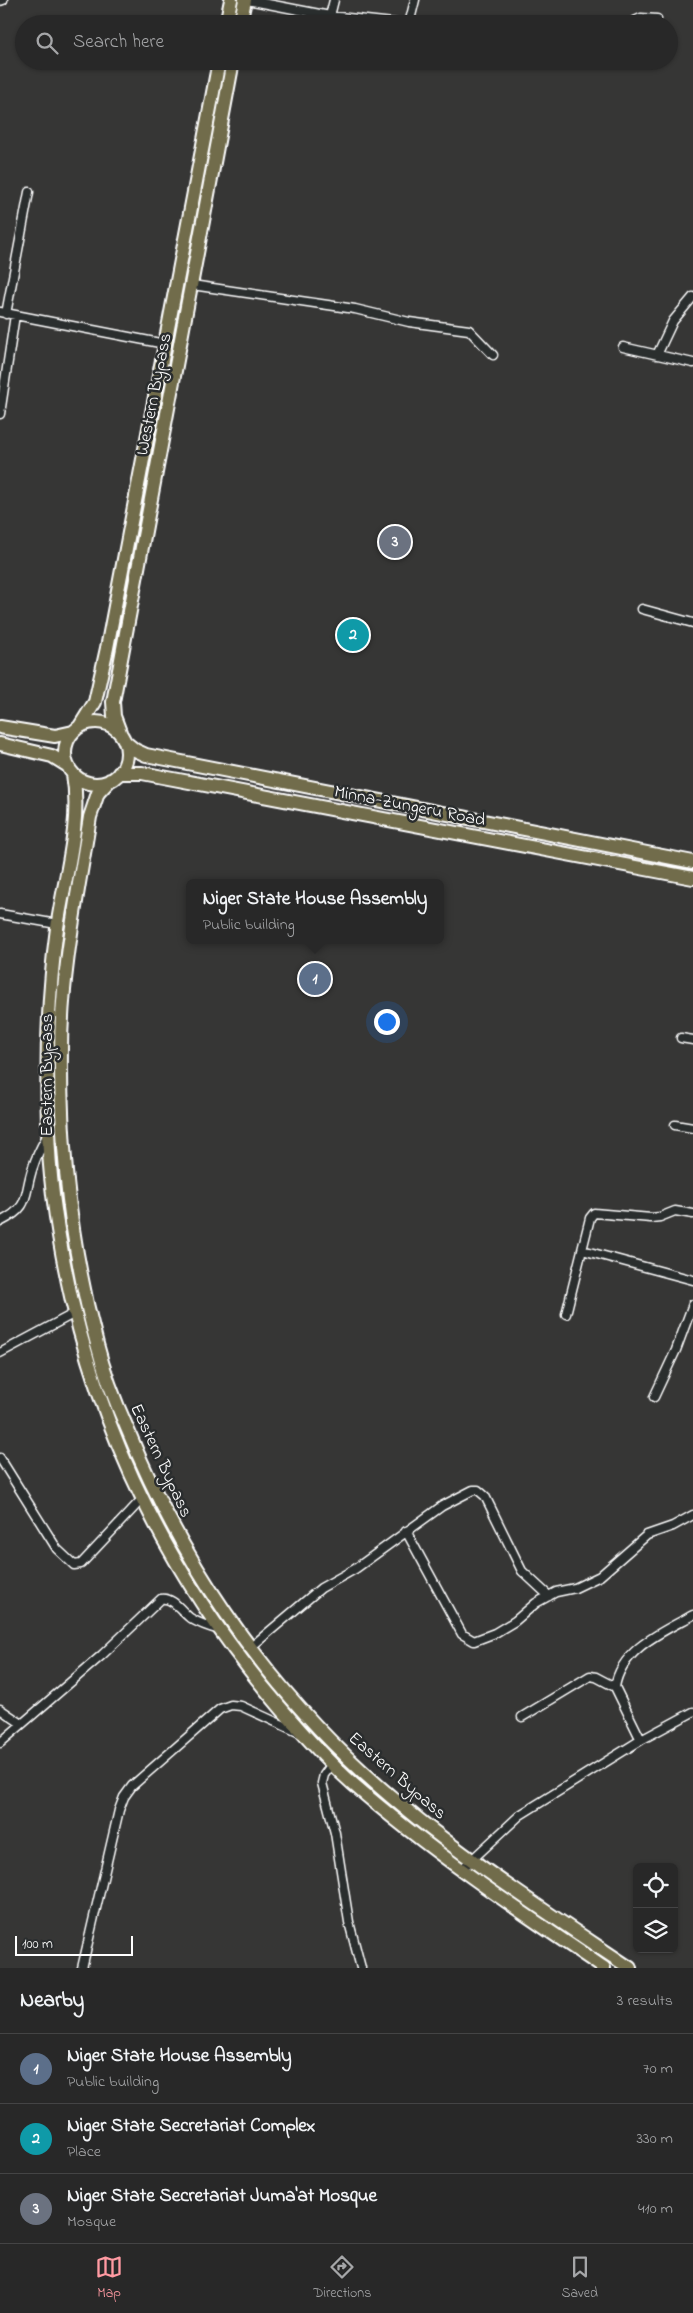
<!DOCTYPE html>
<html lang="en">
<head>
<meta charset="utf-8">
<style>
  body { margin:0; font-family:"Indie Flower",sans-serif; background:#303030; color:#f1f3f6 }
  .controls { position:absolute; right:15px; bottom:15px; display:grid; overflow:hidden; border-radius:8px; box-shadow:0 1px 4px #0004 }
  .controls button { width:45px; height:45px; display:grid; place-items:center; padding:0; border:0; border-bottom:1px solid #444445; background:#282828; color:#f1f3f6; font:25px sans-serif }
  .scale { position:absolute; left:15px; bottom:12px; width:118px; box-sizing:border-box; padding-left:5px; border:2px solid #fff; border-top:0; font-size:14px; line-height:18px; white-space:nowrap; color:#fff; -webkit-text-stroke:4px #2a2d2e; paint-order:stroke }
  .you { position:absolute; left:386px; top:1021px; width:18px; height:18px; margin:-12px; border:4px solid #fff; border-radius:50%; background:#1a73e8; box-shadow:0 0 0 8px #1a73e833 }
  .badge { display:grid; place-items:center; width:32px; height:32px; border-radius:50%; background:#ff9aa2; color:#fff; font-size:16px; font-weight:700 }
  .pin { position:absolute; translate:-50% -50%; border:2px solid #fff; box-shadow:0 1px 5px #0006 }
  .popup { position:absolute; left:186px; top:879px; width:258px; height:65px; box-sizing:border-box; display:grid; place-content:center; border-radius:8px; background:#282828; filter:drop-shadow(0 1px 4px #0005); font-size:16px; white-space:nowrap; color:#a5a6a8 }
  .popup b { font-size:19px; color:#f1f3f6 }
  .popup::after { content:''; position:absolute; left:50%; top:100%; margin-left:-10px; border:10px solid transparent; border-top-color:#282828 }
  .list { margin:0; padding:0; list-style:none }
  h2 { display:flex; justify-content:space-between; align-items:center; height:65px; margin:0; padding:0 20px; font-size:21px }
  h2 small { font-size:16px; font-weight:400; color:#a5a6a8 }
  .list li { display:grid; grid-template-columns:32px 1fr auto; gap:15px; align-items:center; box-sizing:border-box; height:70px; padding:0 20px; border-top:1px solid #444445 }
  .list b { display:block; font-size:19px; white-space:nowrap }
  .list p { margin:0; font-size:16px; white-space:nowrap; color:#a5a6a8 }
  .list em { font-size:16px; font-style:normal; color:#a5a6a8 }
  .icon { flex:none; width:28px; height:28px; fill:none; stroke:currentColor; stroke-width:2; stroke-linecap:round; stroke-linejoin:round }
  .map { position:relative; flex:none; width:693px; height:1968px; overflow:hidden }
  .search { position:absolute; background:#282828; box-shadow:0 1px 4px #0004; left:15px; right:15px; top:15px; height:55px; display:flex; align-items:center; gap:12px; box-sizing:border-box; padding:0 18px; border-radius:28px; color:#a5a6a8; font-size:19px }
  .sheet { height:275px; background:#282828 }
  nav { display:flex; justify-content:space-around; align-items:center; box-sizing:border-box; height:70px; border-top:1px solid #444445; background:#282828; font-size:14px; color:#a5a6a8 }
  nav a { display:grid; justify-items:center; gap:2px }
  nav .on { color:#ff9aa2 }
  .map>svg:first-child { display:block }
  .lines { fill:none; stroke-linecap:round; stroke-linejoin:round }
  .street-casing { stroke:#fff; stroke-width:11 }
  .primary-casing { stroke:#fff; stroke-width:16 }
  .street { stroke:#2a2d2e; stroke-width:8 }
  .primary { stroke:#716c4b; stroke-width:12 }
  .labels { text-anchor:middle; stroke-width:5; stroke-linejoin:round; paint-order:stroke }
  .street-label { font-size:18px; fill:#fff; stroke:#2a2d2e }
</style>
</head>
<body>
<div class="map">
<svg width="693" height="1968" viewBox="0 0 693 1968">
  <rect width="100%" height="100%" fill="#363635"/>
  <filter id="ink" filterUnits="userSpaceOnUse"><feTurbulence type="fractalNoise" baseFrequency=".02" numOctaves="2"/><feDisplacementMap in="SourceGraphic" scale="10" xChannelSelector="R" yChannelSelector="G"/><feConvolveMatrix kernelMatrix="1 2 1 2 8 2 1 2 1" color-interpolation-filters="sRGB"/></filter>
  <g filter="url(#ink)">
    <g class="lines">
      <!-- street casing -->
      <g class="street-casing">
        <path id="street" d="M247 0 330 16 402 24
          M0 1 3 0
          M330 16 334 0
          M409 24 415 0
          M628 24 641 18 657 19
          M192 285 355 309 409 322 469 330 493 355
          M0 312 165 344
          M6 314 29 192
          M623 347 693 363
          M657 355 673 321 693 297
          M0 414 15 315
          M642 609 693 623
          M0 914 57 924
          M681 1038 693 1040
          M675 1125 693 1128
          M0 1222C32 1206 23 1196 33 1167 36 1157 41 1147 46 1138
          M582 1250 693 1280
          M566 1314 590 1218 594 1213 651 1218 660 1217 675 1211 693 1214
          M0 1353 75 1313
          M654 1397 676 1350 693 1304
          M0 1458 57 1549 74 1565 81 1564 142 1499
          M406 1531 462 1634 474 1641 495 1633 515 1621 536 1603 556 1592 575 1588 600 1576 647 1535 673 1526 693 1515
          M251 1647 321 1588 355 1569 442 1506 473 1490H478L485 1496 522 1571 549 1596
          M615 1687 641 1740
          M0 1709 22 1724
          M522 1717 590 1676 596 1677 615 1687C621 1649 662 1632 693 1615
          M0 1743 102 1655 161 1599C173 1597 181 1611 190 1618 200 1624 209 1627 220 1630
          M332 1764 324 1775 322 1783 335 1833 349 1922 361 1968
          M462 1869 520 1815 641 1740 693 1712
          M82 1968 119 1810 124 1797 132 1786 220 1709 231 1705 241 1706 300 1733"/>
      </g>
      <!-- primary casing -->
      <g class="primary-casing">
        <path id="primary" d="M226 24 231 0
          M240 24 245 0
          M65 753a31 31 0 1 1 62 0a31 31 0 1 1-62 0Z
          M80 726 95 702 107 648 219 61
          M0 727 55 736 73 732
          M120 732 114 716 113 702 233 61
          M125 742 135 750 146 755 693 862
          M0 744 52 756 68 766
          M119 773H142L693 878
          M73 774C82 825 64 878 57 928 48 994 46 1059 48 1126 49 1185 59 1244 72 1301 108 1453 178 1588 280 1707 303 1734 326 1760 353 1784 431 1852 518 1910 604 1968
          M110 780 98 793 90 817C78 894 61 972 61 1050 60 1149 71 1248 97 1344 104 1372 115 1401 127 1428 179 1557 260 1678 363 1772 445 1847 539 1907 630 1968"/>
      </g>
      <!-- street -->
      <use href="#street" class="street"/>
      <!-- primary -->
      <use href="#primary" class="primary"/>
    </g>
  </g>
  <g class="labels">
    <!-- street labels -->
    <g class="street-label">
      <text transform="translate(153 394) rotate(-79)" y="6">Western Bypass</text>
      <text transform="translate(410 805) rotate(11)" y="6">Minna-Zungeru Road</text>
      <text transform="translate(46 1075) rotate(-90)" y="6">Eastern Bypass</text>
      <text transform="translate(162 1460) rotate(65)" y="6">Eastern Bypass</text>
      <text transform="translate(398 1775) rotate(41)" y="6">Eastern Bypass</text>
    </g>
  </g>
</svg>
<div class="controls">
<button><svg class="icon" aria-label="locate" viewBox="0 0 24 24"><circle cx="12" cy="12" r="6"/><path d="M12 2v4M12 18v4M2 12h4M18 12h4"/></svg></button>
<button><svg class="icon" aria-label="layers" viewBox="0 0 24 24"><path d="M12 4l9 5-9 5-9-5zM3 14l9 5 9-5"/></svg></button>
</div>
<div class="scale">100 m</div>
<div class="you"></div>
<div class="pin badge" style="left:315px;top:979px;background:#5c6f8a">1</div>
<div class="popup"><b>Niger State House Assembly</b>Public building</div>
<div class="pin badge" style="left:353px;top:635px;background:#0f9aa8">2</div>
<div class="pin badge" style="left:395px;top:542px;background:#6b7280">3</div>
<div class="search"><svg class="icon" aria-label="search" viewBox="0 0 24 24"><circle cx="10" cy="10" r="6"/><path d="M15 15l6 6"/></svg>Search here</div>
</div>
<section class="sheet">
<h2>Nearby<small>3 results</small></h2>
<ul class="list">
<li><span class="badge" style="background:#5c6f8a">1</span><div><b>Niger State House Assembly</b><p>Public building</p></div><em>70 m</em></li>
<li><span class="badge" style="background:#0f9aa8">2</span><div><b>Niger State Secretariat Complex</b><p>Place</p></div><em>330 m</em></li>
<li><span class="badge" style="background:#6b7280">3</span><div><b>Niger State Secretariat Juma'at Mosque</b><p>Mosque</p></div><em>410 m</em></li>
</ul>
</section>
<nav>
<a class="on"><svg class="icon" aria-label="map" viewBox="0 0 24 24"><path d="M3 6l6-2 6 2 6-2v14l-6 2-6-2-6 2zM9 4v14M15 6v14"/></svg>Map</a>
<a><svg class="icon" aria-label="directions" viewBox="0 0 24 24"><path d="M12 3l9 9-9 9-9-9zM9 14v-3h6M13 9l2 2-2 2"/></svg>Directions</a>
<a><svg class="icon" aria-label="saved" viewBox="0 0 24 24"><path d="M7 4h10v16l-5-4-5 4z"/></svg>Saved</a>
</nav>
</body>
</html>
